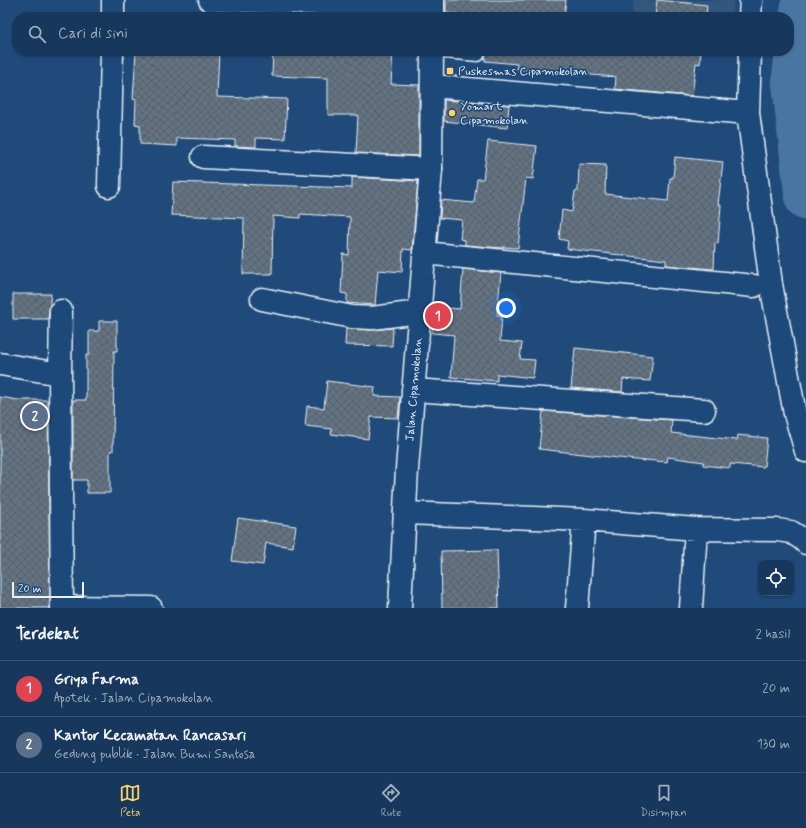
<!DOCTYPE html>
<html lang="id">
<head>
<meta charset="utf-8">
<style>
  body { margin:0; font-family:Mynerve,sans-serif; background:#203f62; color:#f1f3f6 }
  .controls { position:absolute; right:12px; bottom:12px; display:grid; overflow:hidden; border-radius:8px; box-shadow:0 1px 3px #0004 }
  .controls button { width:36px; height:36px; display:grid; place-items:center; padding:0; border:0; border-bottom:1px solid #365272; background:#17385c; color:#f1f3f6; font:20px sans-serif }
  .scale { position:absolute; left:12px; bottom:10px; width:72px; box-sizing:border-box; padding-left:4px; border:2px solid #e8f1f8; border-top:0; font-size:11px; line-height:14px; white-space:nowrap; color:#e8f1f8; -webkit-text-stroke:3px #1f4a7a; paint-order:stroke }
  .you { position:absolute; left:506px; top:308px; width:14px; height:14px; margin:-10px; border:3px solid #fff; border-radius:50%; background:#1a73e8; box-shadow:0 0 0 6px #1a73e833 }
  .badge { display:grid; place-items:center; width:26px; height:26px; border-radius:50%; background:#ffd166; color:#fff; font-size:13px; font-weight:700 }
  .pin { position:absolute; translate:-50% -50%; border:2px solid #fff; box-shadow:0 1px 4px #0006 }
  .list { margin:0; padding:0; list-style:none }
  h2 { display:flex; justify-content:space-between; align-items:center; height:52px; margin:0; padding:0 16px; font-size:17px }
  h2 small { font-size:13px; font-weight:400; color:#9eacbb }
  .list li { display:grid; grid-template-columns:26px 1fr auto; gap:12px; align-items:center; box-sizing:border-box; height:56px; padding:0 16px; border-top:1px solid #365272 }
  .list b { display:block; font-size:15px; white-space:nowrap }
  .list p { margin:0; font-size:13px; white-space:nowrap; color:#9eacbb }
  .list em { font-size:13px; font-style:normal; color:#9eacbb }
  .icon { flex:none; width:22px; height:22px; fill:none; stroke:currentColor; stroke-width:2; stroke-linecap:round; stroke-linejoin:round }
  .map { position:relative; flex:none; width:806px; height:608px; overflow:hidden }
  .search { position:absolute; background:#17385c; box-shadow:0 1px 3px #0004; left:12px; right:12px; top:12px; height:44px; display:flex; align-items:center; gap:10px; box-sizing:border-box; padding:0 14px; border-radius:16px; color:#9eacbb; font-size:15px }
  .sheet { height:164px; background:#17385c }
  nav { display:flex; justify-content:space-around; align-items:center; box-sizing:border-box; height:56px; border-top:1px solid #365272; background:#17385c; font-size:11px; color:#9eacbb }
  nav a { display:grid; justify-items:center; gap:2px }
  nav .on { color:#ffd166 }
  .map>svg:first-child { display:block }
  .built { fill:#33567d }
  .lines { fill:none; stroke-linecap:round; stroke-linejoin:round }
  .river { stroke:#4874a3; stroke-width:43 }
  .building { fill:url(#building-cross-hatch); stroke:#e8f1f8 }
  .lane-casing { stroke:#e8f1f8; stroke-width:15 }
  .street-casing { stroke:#e8f1f8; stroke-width:25 }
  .secondary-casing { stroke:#e8f1f8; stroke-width:25 }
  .lane { stroke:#1f4a7a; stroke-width:12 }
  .street { stroke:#1f4a7a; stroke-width:22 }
  .secondary { stroke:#1f4a7a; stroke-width:22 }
  .poi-dot { fill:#ffd166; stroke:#1f4a7a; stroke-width:1.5 }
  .labels { text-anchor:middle; stroke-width:3.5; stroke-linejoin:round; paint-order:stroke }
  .poi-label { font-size:12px; fill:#e8f1f8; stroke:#1f4a7a; text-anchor:start }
  .street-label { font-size:12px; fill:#e8f1f8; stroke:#1f4a7a }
</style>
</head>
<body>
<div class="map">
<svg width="806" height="608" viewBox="0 0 806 608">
  <defs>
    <pattern id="building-cross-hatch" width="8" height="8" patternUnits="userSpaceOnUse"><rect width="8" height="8" fill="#637383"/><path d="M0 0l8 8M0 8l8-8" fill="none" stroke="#545e66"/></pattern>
  </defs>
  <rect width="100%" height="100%" fill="#1f4a7a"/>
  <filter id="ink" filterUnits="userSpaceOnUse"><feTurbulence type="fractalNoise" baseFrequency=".025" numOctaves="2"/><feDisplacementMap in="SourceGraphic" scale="8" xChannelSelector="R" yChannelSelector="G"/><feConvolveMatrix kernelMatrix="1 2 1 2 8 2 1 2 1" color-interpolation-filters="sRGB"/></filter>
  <g filter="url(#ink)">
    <!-- built -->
    <path class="built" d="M633 0H734L732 17H632Z"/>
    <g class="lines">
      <!-- river -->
      <path class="river" d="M803 0 793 80 806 198"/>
    </g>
    <!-- building -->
    <path class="building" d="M446 0H566L564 17H480L446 13Z
      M657 0 707 5 706 17H655Z
      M136 51H219L217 97 287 99 285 139 256 138V147L235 146V140L177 138V146L140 144V125L135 124 136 100 133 99Z
      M273 51H393L391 84 419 85V156L356 153 358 115H328V78L272 76Z
      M486 51H701L700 64 696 63 692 96 615 89 616 77 517 69V64L485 61Z
      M444 100 509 105 507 128 444 121Z
      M488 141 537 146 533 179 526 178 518 248 503 247V248L465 245V240L460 239 462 220 440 218 441 200 474 203 477 179H483Z
      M675 157 723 162 718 205H721L718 244 715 243 714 269 666 265V260L567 249 568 241 559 239 562 210 572 212 575 191H578L579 164 606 165 605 194 668 201 670 178H673Z
      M352 177 418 181 412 250 403 249 402 272 378 270 375 305 347 303V294L341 293 343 254 349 255 350 217 300 214V218L273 216 272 274H243L244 218 171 215 173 182 352 188Z
      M463 269 501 273 497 315 502 316 500 341 522 343 520 359 535 360 533 378 497 374V381L451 377 454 335 432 333 434 307 460 309Z
      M13 294H51L48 319H13Z
      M99 321H117V351H114L113 451H110V493H87V480H73V400H86V355H89V331H99Z
      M393 328 392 346 345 345 346 329 372 330Z
      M575 348 653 356 650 381 623 379 622 392 571 388Z
      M327 381 375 387 374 396 400 397 398 418 371 417 368 439 331 434 332 429 305 426 307 406 324 408Z
      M0 397 18 400H48L50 608H0Z
      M543 411 672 420 671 433 737 440 738 435 767 438 764 467 730 464V468L703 465 704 462 668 457 667 462 645 460V461L539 449Z
      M238 518 296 526 293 547 266 543 263 565 232 561Z
      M497 550 499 608H442L441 551Z"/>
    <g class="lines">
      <!-- lane casing -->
      <g class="lane-casing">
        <path id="lane" d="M432 51 478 55"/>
      </g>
      <!-- street casing -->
      <g class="street-casing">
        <path id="street" d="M210 0 433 7
          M113 17V0
          M750 17 751 0
          M750 51 748 113 771 284 795 414 806 451
          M432 86 748 113
          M203 157 431 169
          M109 186 112 51
          M424 253 754 286
          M262 299 352 317 372 318 419 312
          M61 311 60 374 62 608
          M0 364 60 374
          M413 390 704 410
          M405 513 584 520 696 529 777 530 791 532 802 539 806 543
          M62 607 151 608
          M577 608 584 520
          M691 608 696 529"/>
      </g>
      <!-- secondary casing -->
      <g class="secondary-casing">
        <g id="secondary">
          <path d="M433 17V0"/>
          <path id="s1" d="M400 608 407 469 431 169 432 51"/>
        </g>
      </g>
      <!-- lane -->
      <use href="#lane" class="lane"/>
      <!-- street -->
      <use href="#street" class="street"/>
      <!-- secondary -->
      <use href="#secondary" class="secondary"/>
    </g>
  </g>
  <!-- markers -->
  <g class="poi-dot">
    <rect x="446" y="67" width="8" height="8" rx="2"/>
    <circle cx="452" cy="113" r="4"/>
  </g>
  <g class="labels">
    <!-- poi labels -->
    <g class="poi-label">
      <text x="458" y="75">Puskesmas Cipamokolan</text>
      <text x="460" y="110">Yomart<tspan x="460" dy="14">Cipamokolan</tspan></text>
    </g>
    <!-- street labels -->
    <g class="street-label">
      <text dy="4" stroke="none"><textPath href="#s1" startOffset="219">Jalan Cipamokolan</textPath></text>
    </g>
  </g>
</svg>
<div class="controls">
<button><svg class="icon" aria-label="locate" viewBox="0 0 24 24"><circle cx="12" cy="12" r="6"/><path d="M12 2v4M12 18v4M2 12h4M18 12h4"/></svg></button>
</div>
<div class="scale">20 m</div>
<div class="you"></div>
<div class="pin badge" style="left:438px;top:316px;background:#e0444e">1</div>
<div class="pin badge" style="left:35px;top:416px;background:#5c6f8a">2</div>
<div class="search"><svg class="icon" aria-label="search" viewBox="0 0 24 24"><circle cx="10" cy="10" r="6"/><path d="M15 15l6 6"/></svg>Cari di sini</div>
</div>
<section class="sheet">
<h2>Terdekat<small>2 hasil</small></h2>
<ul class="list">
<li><span class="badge" style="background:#e0444e">1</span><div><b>Griya Farma</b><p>Apotek · Jalan Cipamokolan</p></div><em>20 m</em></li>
<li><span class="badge" style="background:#5c6f8a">2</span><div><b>Kantor Kecamatan Rancasari</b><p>Gedung publik · Jalan Bumi Santosa</p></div><em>130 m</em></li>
</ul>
</section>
<nav>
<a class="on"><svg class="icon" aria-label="map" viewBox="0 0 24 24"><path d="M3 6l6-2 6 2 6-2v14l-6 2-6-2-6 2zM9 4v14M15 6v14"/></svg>Peta</a>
<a><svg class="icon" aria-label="directions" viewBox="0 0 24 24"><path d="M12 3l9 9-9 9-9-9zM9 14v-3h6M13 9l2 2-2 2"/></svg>Rute</a>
<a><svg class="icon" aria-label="saved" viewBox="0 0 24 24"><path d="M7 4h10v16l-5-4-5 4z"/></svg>Disimpan</a>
</nav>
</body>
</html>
